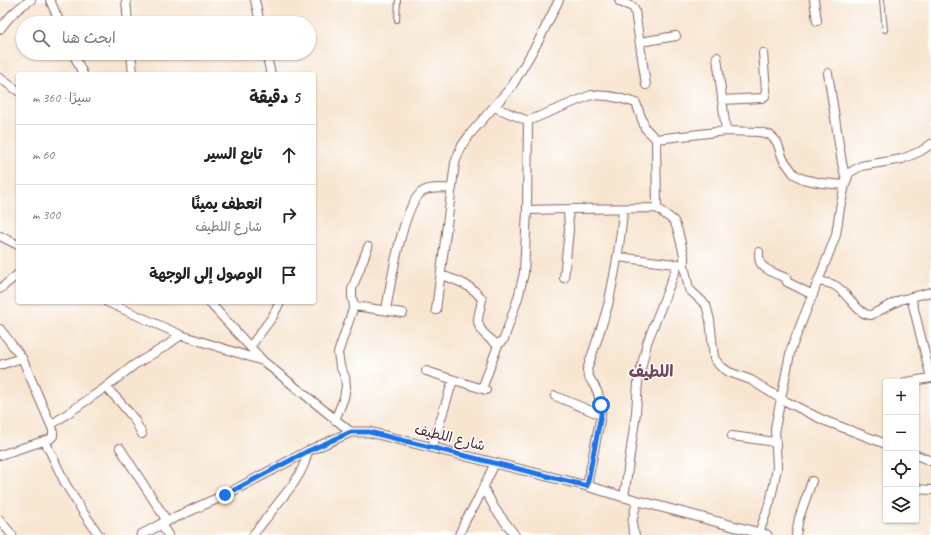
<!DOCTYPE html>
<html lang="ar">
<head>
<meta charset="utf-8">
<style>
  body { margin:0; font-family:Caveat,"Playpen Sans Arabic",sans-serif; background:#f6f6f6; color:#222; direction:rtl }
  .controls { position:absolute; right:12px; bottom:12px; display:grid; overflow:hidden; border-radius:4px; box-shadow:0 1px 3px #0004 }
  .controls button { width:36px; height:36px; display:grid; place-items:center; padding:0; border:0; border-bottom:1px solid #e0e0e0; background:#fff; color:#222; font:20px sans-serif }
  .stop { position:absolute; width:12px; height:12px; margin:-9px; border:3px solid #1a73e8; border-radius:50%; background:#fff }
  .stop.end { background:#1a73e8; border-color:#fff; box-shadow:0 1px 4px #0008 }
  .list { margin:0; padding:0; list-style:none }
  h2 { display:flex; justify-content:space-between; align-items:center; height:52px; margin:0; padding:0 16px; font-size:17px }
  h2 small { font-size:13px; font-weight:400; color:#767676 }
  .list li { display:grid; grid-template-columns:26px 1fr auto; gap:12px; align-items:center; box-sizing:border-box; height:60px; padding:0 16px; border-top:1px solid #e0e0e0 }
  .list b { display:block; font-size:15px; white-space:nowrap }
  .list p { margin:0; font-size:13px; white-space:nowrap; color:#767676 }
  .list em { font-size:13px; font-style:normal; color:#767676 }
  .icon { flex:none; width:22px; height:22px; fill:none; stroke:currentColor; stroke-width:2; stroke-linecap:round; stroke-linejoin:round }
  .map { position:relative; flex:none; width:931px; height:535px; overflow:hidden; direction:ltr }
  .search { position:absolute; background:#fff; box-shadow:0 1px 3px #0004; left:16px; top:16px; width:300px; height:44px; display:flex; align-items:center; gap:10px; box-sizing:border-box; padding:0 14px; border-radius:22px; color:#767676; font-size:15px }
  .panel { position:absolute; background:#fff; box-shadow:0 1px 3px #0004; left:16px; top:72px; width:300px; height:232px; border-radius:4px; direction:rtl }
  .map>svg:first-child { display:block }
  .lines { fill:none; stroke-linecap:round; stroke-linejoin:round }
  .service-casing { stroke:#876465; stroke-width:6 }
  .minor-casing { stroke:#876465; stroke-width:10 }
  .tertiary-casing { stroke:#876465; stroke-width:11 }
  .service { stroke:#fff; stroke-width:4 }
  .minor { stroke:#fff; stroke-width:8 }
  .tertiary { stroke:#fff; stroke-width:9 }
  .route { stroke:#1a73e8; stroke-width:5 }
  .labels { text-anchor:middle; stroke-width:3; stroke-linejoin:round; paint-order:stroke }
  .street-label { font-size:14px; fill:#4a1f2b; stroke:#fff }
  .quarter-label { font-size:16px; font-weight:bold; fill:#74485c; stroke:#fff }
</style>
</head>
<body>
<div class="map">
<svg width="931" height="535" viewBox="0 0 931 535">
  <rect width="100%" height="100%" fill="#fff"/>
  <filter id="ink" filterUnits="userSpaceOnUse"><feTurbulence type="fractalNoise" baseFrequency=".025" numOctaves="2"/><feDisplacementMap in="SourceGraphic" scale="8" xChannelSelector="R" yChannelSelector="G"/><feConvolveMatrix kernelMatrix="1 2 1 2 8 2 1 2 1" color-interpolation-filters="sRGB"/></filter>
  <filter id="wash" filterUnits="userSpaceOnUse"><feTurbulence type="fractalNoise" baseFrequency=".012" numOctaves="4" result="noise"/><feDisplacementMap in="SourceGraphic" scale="16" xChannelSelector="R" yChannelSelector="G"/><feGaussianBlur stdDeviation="0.9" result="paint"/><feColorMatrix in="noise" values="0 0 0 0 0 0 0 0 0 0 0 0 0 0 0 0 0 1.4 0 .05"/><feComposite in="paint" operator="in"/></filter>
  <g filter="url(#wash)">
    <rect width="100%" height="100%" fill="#f7e5d0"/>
  </g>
  <g filter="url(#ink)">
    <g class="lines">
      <!-- service casing -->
      <g class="service-casing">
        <path id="service" d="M882 0 885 30
          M397 20 398 0"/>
      </g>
      <!-- minor casing -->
      <g class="minor-casing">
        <path id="minor" d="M50 0 60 23
          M126 0 128 23
          M255 0 260 23
          M619 0 620 2 633 7 635 11 646 85
          M814 0 817 21
          M0 29C10 16 17 8 31 0
          M640 42 676 36
          M73 53 83 74
          M131 53 133 74
          M266 53 271 74
          M717 57 726 131
          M828 73 842 163 846 180
          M0 78 18 91
          M722 100 762 98 765 96 766 90 763 53
          M494 107 528 121 591 95 608 96 619 98 636 103 645 128 656 139 657 208
          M656 139 726 131 760 132 770 135 777 142 783 159 794 174 803 179 822 183 845 185
          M527 210 568 209 657 208 674 221 678 231 684 255V265L689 289 706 305 710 320 714 358 720 366 729 372 751 380 781 399 823 420 886 444
          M0 236 18 245
          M759 252C759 255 759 259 760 262 762 269 779 275 786 278L787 282 813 295
          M618 257 683 265
          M441 275C456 280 472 285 482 299 481 306 478 315 478 321 479 332 490 339 498 345
          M564 278 569 230 568 209
          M819 281C823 282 830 283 834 285 847 291 858 316 871 315L900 300 931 292
          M0 289 18 274
          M911 297 931 378
          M107 302 181 335 263 361 351 432
          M209 302 263 361
          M354 306 403 313
          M386 310C390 287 403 204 422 192 430 186 443 189 452 188
          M436 310 455 163 461 147 471 133 512 86 539 40 559 0
          M0 329 7 338 22 358 53 430V436L50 439 0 455
          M250 347 273 316 280 302
          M0 365 22 358
          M426 371 486 390
          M906 382 931 378
          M106 387 121 403 134 419 142 434
          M482 389 498 345 504 339 518 298 524 273 527 210 528 121
          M555 396 601 415
          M335 420 344 398 346 386 345 377 340 366 338 353 354 306 352 297V289L368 247
          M51 425 106 387 134 365 166 346 181 335
          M732 436 768 441 776 443
          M45 441 65 483 81 509 99 535
          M120 448 167 521
          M432 448 453 380
          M916 455 931 461
          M587 486 601 415C601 405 600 395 595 387 591 380 588 378 587 370 594 348 602 327 608 305 615 273 621 241 623 209
          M484 488 495 509 515 535
          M916 489 931 490
          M624 497 636 413 638 382 647 343 678 264
          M0 520 12 535
          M161 524 168 535
          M759 533 770 502 774 484 777 467 775 428 791 349 826 261 836 235 840 208 845 185 849 173 861 166 902 159 921 151 931 144
          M253 535 294 483 300 473 305 462 308 451
          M459 535 465 521 475 505 495 463
          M635 535C629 526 635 511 637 501
          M796 535 799 518 812 481"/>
      </g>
      <!-- tertiary casing -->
      <g class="tertiary-casing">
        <path id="tertiary" d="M141 535 167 521 225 495 308 451 351 432H369L587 486 624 497 767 535"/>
      </g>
      <!-- service -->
      <use href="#service" class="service"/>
      <!-- minor -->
      <use href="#minor" class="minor"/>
      <!-- tertiary -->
      <use href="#tertiary" class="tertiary"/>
    </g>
  </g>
  <g class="lines" filter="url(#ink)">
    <!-- route -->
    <path class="route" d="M225 495 308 451 351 432H369L587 486 601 415V405"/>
  </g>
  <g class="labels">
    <!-- street labels -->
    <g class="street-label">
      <text transform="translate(450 437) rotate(14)" y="5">شارع اللطيف</text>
    </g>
    <!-- quarter labels -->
    <g class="quarter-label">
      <text x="651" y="377">اللطيف</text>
    </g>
  </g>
</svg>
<div class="controls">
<button>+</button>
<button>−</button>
<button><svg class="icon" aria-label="locate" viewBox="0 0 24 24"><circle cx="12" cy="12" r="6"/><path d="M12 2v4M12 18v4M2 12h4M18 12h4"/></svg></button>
<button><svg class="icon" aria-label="layers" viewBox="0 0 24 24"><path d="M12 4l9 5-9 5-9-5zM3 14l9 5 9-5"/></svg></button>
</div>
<div class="stop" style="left:601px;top:405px"></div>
<div class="stop end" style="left:225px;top:495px"></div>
<div class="search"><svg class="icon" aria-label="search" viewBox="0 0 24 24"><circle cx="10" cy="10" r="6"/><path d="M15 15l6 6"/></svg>ابحث هنا</div>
<section class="panel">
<h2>5 دقيقة<small>سيرًا · 360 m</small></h2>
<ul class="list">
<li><svg class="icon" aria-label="ahead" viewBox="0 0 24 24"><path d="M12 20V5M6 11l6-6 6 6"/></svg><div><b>تابع السير</b></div><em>60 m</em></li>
<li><svg class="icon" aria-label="right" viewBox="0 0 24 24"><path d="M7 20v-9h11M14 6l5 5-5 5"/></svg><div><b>انعطف يمينًا</b><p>شارع اللطيف</p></div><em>300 m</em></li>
<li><svg class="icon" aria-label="arrive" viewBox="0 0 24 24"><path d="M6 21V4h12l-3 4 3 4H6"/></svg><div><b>الوصول إلى الوجهة</b></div></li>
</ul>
</section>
</div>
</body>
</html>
